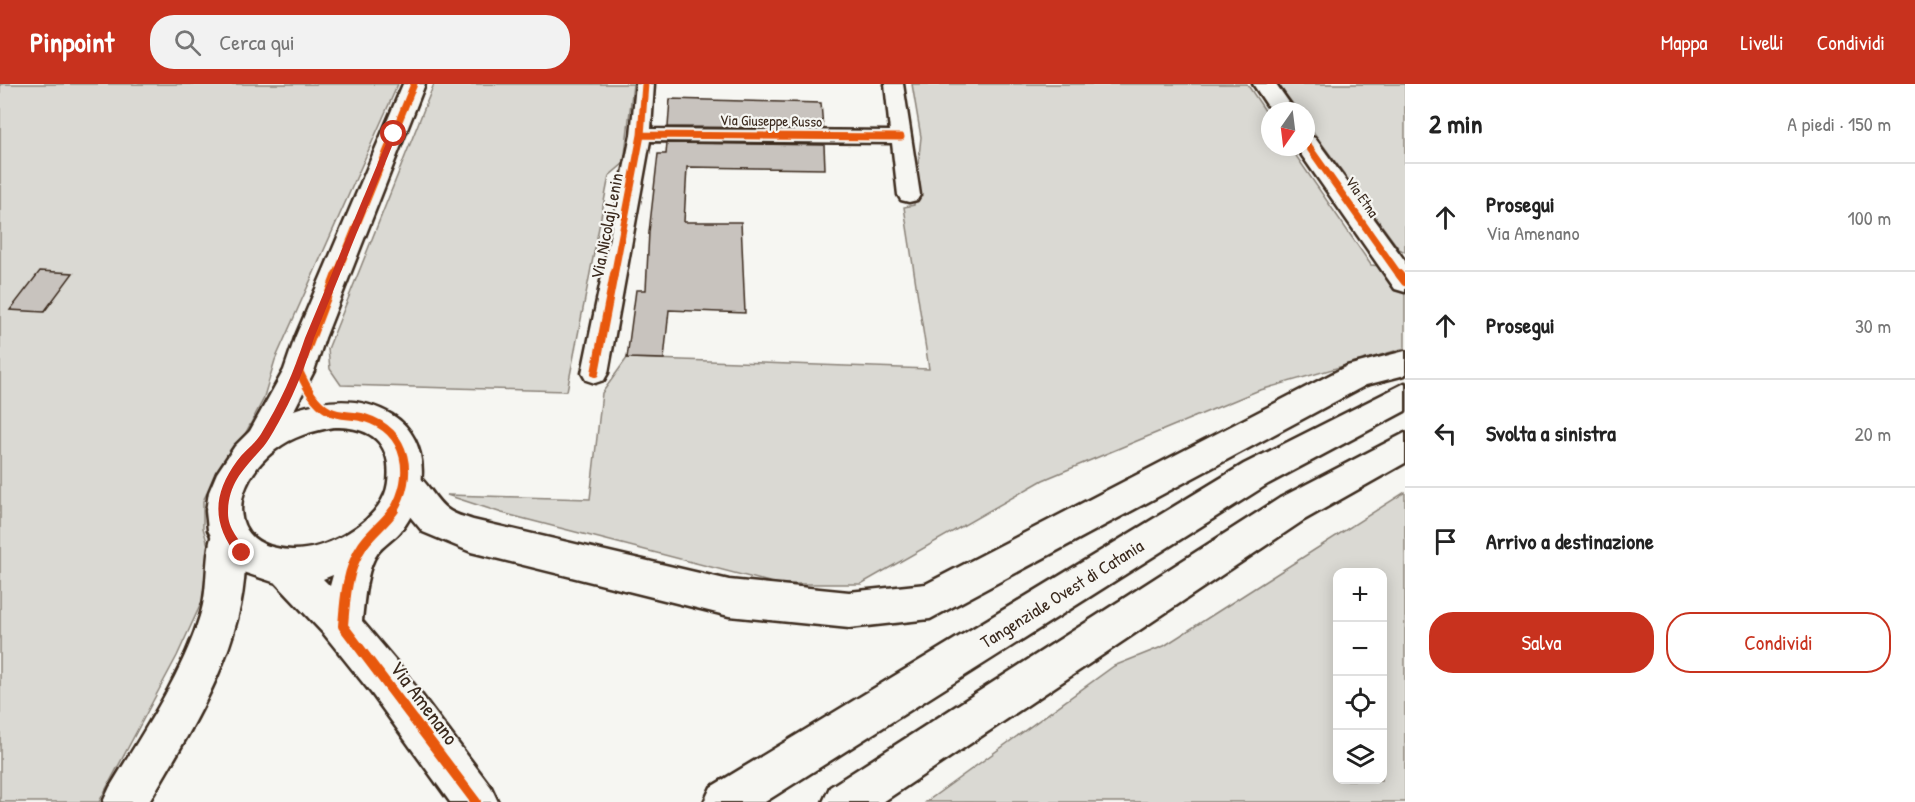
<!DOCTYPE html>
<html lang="it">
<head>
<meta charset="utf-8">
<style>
  body { margin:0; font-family:"Patrick Hand",sans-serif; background:#f2f2f2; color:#222 }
  .controls { position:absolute; right:18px; bottom:18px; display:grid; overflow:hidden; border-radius:12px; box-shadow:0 3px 15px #0003 }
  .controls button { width:54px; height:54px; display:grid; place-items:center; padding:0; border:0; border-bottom:2px solid #e0e0e0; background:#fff; color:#222; font:30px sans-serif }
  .compass { position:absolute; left:1261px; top:18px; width:54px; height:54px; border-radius:50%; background:#fff; box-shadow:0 3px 15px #0003; rotate:194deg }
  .stop { position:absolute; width:18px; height:18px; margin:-14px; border:4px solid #c8321e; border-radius:50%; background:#fff }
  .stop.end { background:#c8321e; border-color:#fff; box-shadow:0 2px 6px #0008 }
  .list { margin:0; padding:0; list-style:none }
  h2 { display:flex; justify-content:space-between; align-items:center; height:78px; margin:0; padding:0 24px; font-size:26px }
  h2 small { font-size:20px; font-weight:400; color:#767676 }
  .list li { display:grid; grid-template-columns:39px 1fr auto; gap:18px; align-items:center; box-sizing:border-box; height:108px; padding:0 24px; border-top:2px solid #e0e0e0 }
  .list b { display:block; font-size:22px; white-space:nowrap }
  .list p { margin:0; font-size:20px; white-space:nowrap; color:#767676 }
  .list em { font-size:20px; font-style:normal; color:#767676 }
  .actions { display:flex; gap:12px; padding:18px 24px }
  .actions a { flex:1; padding:14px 0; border:2px solid #c8321e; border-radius:24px; text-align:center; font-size:21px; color:#c8321e }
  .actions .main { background:#c8321e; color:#fff }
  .icon { flex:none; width:33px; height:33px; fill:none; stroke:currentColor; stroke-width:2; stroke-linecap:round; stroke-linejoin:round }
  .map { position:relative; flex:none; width:1405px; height:718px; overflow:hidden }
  header { display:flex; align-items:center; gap:36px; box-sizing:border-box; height:84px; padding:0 30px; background:#c8321e; color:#fff }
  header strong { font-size:28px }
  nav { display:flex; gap:33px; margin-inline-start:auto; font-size:21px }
  .search { width:420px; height:54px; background:#f2f2f2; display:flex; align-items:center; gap:15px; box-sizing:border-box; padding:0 21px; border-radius:24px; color:#767676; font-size:22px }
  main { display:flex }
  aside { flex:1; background:#fff }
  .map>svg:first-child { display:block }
  .green { fill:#dad9d3; stroke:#8a8278; stroke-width:1.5; fill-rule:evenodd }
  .building { fill:#c8c3be; stroke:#3b2a1e; stroke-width:1.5 }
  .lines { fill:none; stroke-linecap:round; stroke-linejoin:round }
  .street-casing { stroke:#3b2a1e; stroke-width:5 }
  .secondary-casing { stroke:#3b2a1e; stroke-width:5 }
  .highway-casing { stroke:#3b2a1e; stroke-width:5 }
  .street { fill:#f6f6f2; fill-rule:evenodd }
  .secondary { fill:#f6f6f2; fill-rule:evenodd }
  .highway { fill:#f6f6f2; fill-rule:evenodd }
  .cycleway-far2-casing { stroke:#f6f6f2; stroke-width:10 }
  .cycleway-far1-casing { stroke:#f6f6f2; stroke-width:12 }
  .cycleway-casing { stroke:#f6f6f2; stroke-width:14 }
  .cycleway-far2 { stroke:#e8590c; stroke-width:7 }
  .cycleway-far1 { stroke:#e8590c; stroke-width:8 }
  .cycleway { stroke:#e8590c; stroke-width:10 }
  .route { fill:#c8321e }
  .labels { text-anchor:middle; stroke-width:4.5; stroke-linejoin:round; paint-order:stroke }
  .far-street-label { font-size:15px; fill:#3b2a1e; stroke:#f6f6f2 }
  .street-label { font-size:18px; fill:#3b2a1e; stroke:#f6f6f2 }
  .near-street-label { font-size:21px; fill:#3b2a1e; stroke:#f6f6f2 }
</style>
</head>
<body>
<header>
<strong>Pinpoint</strong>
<div class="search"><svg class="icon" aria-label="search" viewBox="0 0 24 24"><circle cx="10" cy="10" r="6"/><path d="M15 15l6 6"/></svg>Cerca qui</div>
<nav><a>Mappa</a><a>Livelli</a><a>Condividi</a></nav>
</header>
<main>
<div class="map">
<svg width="1405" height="718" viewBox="0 0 1405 718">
  <rect width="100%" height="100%" fill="#f6f6f2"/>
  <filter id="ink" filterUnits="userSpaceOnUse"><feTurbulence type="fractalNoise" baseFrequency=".0167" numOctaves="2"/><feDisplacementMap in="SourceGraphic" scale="12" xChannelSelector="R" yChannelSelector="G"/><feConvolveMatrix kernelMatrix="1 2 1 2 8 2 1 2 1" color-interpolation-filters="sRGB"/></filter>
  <g filter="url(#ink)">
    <!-- green -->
    <path class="green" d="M0 0H398L275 276 263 316 243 354 220 383 203 417V444L210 468 204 513 177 572 99 718H0Z
      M434 0H633L624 79 609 92 567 307 341 301 330 285 328 265Z
      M912 0H1247L1270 34V63H1290L1371 181 1405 184V264L1257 307 1043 396 861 500H777L502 429 447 411 590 415 602 309 627 274 929 285 904 123 914 121 921 53Z
      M1278 0H1405V168L1399 165 1306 38V27H1298Z
      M1405 408V718H926L1114 582 1164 562ZM1338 488H1382V696H1338Z"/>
    <!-- building -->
    <path class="building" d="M670 15 821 19 823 44 668 43Z
      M667 59 824 61 825 85 687 83 684 138H741L745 229 669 226 664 275 627 274 636 206H646L649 148 658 70H666Z
      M40 187 73 189 44 228 10 226Z"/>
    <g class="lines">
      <!-- street casing -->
      <g class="street-casing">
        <path id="street" d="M636 0H654L651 45 890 47 885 0H903L920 111 917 116 909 118 901 116 898 111 892 59 650 57 608 289 604 296 595 299 586 296 582 289 631 51Z"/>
      </g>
      <!-- secondary casing -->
      <g class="secondary-casing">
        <path id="secondary" d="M403 0H425L325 254 314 287 294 326C327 315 361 312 392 331 433 356 428 415 400 448 393 456 382 462 377 470 366 485 364 519 362 537L400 582 491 703 498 718H450L372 610 324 550 276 499 237 486 222 473 208 446 206 427 209 408 217 389 235 362 250 347 284 286 295 254ZM334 343C361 343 383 350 388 379 389 389 389 400 385 410 372 442 324 467 292 466 222 463 232 399 275 366 293 352 313 347 334 343ZM333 491 330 502 323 495Z
          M1253 0H1276L1295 27H1271Z
          M1306 51 1315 54 1405 177V208L1395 205 1296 63H1306Z"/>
      </g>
      <!-- highway casing -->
      <g class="highway-casing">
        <path id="highway" d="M1405 267V291L1366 301 930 535 849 544 729 532 471 468 423 448 393 412 388 401 393 390C424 379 427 410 447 425 454 431 465 433 473 436L729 496 849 508 926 500 1347 282Z
          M1405 299V327L1268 400 765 718H704L711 703 1244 380Z
          M1405 349V379L1304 436 883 718H823L830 703 1280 414Z
          M228 437 241 442C247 455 246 467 245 482 242 567 191 646 149 718H103L110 703C143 648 181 593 200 532 210 503 203 469 215 442Z"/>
      </g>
      <!-- street -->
      <use href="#street" class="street"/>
      <!-- secondary -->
      <use href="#secondary" class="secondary"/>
      <!-- highway -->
      <use href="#highway" class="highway"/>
      <!-- cycleway-far2 casing -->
      <g class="cycleway-far2-casing">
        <path id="cycleway-far2" d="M641 51 901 53
          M1306 59 1400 192
          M336 192 414 0
          M614 192 641 51 645 0"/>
      </g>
      <!-- cycleway-far1 casing -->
      <g class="cycleway-far1-casing">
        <path id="cycleway-far1" d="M336 190 299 287C306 302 314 319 329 327 340 333 353 330 365 334 408 347 415 392 393 427
          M1399 190 1405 198
          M595 289 614 190"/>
      </g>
      <!-- cycleway casing -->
      <g class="cycleway-casing">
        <path id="cycleway" d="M394 426C385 439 372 448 363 461 347 484 345 515 343 542L476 718"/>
      </g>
      <!-- cycleway-far2 -->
      <use href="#cycleway-far2" class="cycleway-far2"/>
      <!-- cycleway-far1 -->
      <use href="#cycleway-far1" class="cycleway-far1"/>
      <!-- cycleway -->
      <use href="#cycleway" class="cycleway"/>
    </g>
  </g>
  <!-- route -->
  <path class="route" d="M394 48 397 50 314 254C306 280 296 306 283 330 277 341 271 353 264 362 246 383 228 398 228 429 228 446 240 455 247 469L242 474 238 473C212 440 212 411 237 377 244 367 255 360 261 350 280 319 294 288 305 254L390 50Z"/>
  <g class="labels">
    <!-- far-street labels -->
    <g class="far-street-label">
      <text transform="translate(771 37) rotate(1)" y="5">Via Giuseppe Russo</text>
      <text transform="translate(1362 113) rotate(55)" y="5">Via Etna</text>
    </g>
    <!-- street labels -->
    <g class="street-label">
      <text transform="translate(607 142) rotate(-79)" y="6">Via Nicolaj Lenin</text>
      <text transform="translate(1062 510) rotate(-32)" y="6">Tangenziale Ovest di Catania</text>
    </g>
    <!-- near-street labels -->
    <g class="near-street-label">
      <text transform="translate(424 619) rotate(53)" y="7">Via Amenano</text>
    </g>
  </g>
</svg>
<div class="controls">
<button>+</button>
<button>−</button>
<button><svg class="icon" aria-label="locate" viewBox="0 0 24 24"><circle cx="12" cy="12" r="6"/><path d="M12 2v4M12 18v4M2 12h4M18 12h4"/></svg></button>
<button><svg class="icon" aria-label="layers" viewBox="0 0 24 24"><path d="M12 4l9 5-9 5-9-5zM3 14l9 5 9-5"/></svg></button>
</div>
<svg class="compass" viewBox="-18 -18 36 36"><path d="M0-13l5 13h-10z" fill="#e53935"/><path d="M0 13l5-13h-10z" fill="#767676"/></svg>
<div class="stop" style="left:394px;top:50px"></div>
<div class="stop end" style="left:242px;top:469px"></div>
</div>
<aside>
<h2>2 min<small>A piedi · 150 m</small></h2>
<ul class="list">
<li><svg class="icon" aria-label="ahead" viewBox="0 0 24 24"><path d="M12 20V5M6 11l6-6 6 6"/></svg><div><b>Prosegui</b><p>Via Amenano</p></div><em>100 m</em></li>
<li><svg class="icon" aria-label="ahead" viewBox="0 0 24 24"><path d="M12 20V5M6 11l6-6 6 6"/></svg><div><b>Prosegui</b></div><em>30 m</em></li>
<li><svg class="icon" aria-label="left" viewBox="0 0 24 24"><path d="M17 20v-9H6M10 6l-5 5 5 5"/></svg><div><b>Svolta a sinistra</b></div><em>20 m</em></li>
<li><svg class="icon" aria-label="arrive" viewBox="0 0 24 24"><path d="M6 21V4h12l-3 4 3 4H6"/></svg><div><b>Arrivo a destinazione</b></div></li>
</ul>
<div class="actions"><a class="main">Salva</a><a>Condividi</a></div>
</aside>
</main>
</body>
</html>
